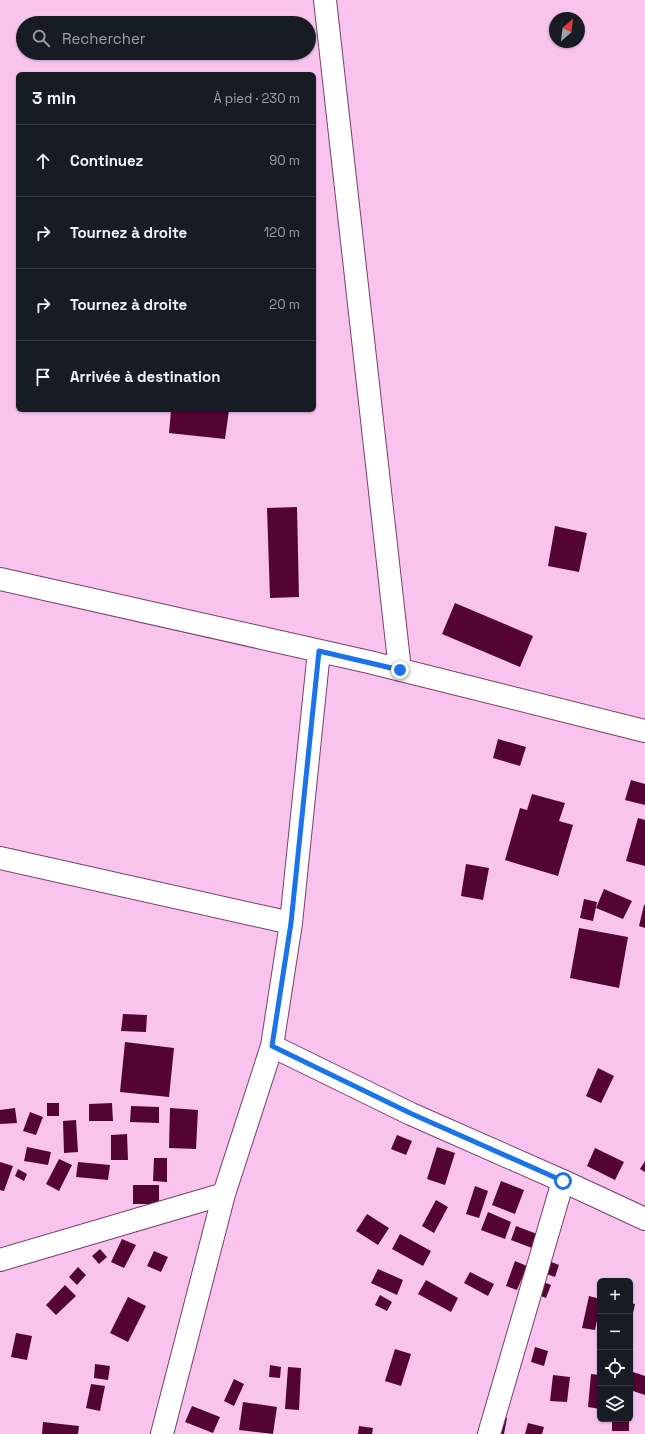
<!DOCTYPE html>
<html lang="fr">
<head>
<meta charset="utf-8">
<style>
  body { margin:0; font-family:"Space Grotesk",sans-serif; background:#20242c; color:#f1f3f6 }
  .controls { position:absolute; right:12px; bottom:12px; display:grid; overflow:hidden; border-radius:6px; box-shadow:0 1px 3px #0004 }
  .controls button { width:36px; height:36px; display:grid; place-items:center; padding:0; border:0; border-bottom:1px solid #363941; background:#171b24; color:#f1f3f6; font:20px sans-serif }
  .compass { position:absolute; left:549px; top:12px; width:36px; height:36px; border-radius:50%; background:#171b24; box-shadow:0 1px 3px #0004; rotate:28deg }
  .stop { position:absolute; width:12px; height:12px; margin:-9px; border:3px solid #1a73e8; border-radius:50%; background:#fff }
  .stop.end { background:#1a73e8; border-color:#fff; box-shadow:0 1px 4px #0008 }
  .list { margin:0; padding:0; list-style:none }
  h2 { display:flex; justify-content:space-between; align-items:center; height:52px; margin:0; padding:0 16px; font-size:17px }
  h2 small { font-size:13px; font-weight:400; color:#9ea1a6 }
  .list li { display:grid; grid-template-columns:26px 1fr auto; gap:12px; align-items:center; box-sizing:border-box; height:72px; padding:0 16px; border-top:1px solid #363941 }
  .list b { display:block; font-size:15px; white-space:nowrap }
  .list em { font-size:13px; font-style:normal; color:#9ea1a6 }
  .icon { flex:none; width:22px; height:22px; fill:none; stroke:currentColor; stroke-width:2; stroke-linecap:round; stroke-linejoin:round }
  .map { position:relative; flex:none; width:645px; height:1434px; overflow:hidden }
  .search { position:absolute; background:#171b24; box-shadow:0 1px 3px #0004; left:16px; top:16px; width:300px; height:44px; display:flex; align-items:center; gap:10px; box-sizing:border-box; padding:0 14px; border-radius:22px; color:#9ea1a6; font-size:15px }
  .panel { position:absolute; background:#171b24; box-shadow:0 1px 3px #0004; left:16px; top:72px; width:300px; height:340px; border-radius:6px }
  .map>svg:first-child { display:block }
  .building { fill:#540432 }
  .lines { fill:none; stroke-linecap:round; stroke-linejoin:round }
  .minor-casing { stroke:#763f6d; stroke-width:24 }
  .minor { stroke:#fff; stroke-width:22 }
  .route { stroke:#1a73e8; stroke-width:5 }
</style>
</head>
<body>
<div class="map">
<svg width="645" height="1434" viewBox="0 0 645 1434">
  <rect width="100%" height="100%" fill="#f8c4ee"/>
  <!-- building -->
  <path class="building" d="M171 410H229L225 439 169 433Z
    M297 507 299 597 270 598 267 508Z
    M555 526 587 533 579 572 548 566Z
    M455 603 533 636 520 667 442 634Z
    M498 739 526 747 520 766 493 758Z
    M631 780 645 784V805L625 800Z
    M532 794 565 803 559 821 573 825 558 876 505 860 520 808 527 810Z
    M638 818 645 820V866L626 861Z
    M466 864 489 868 483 900 461 896Z
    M604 889 632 901 623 919 596 908Z
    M584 899 597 902 593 921 580 918Z
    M644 905H645V928L639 926Z
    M579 928 628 937 619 988 570 978Z
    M123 1014 147 1015 146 1032 121 1031Z
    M125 1042 174 1048 169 1097 120 1092Z
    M598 1068 614 1076 601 1103 586 1096Z
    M47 1103H59V1116H47Z
    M112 1103 113 1121H89V1104Z
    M131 1106 159 1107V1123L130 1122Z
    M15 1108 17 1123 0 1124V1110Z
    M170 1108 198 1110 196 1149 169 1148Z
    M30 1112 43 1117 36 1135 23 1131Z
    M76 1120 78 1152 64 1153 63 1121Z
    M127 1134 128 1160H111V1135Z
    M397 1135 412 1141 406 1155 391 1149Z
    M27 1147 51 1152 48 1165 24 1161Z
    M437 1147 455 1153 445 1185 427 1179Z
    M595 1148 624 1162 615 1180 587 1166Z
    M154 1158H167V1182L153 1181Z
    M59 1159 72 1165 59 1191 46 1184Z
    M645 1161V1172L640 1169Z
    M0 1162 13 1166 4 1191 0 1190Z
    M78 1162 110 1165 108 1180 76 1177Z
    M18 1169 27 1174 24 1181 15 1176Z
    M501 1181 524 1190 515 1214 492 1205Z
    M133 1185H159V1204H133Z
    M475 1186 488 1191 479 1218 466 1214Z
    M436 1200 448 1207 434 1233 422 1226Z
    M488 1212 511 1222 505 1239 481 1230Z
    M367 1214 389 1228 378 1245 356 1231Z
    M516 1226 537 1234 532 1248 511 1240Z
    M400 1234 431 1251 423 1266 392 1249Z
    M122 1239 136 1245 124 1268 111 1262Z
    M100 1249 107 1257 99 1264 92 1256Z
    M154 1251 168 1257 161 1272 147 1266Z
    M546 1260 559 1265 555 1277 541 1272Z
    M515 1261 527 1266 517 1290 506 1286Z
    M78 1267 86 1275 77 1285 69 1277Z
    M378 1269 403 1280 397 1295 371 1283Z
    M470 1272 494 1284 488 1296 464 1283Z
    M426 1280 458 1298 451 1312 418 1294Z
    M541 1281 551 1285 546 1298 536 1294Z
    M65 1285 76 1296 56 1315 46 1305Z
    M380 1295 392 1302 387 1311 375 1305Z
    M589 1296 600 1299V1306L595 1330 582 1328Z
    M128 1297 146 1306 128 1342 110 1333Z
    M630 1303 635 1304 633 1313H630Z
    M16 1333 32 1336 27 1360 11 1357Z
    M535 1347 548 1351 544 1366 531 1362Z
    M395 1349 411 1354 401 1386 385 1381Z
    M95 1364 110 1366 108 1380 94 1378Z
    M270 1365 281 1367 280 1378 269 1377Z
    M288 1367 301 1368 299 1410 285 1409Z
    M630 1371 645 1376V1395L630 1390Z
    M591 1374 600 1375V1409L588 1407Z
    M553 1375 570 1377 567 1402 550 1401Z
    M234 1379 244 1384 234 1406 224 1401Z
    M91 1384 105 1386 100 1411 86 1408Z
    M243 1402 277 1407 273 1434 239 1430Z
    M192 1406 220 1417 213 1433 185 1422Z
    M496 1415 507 1418 504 1434H491Z
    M612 1419H629V1431H612Z
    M43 1422 79 1426 78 1434H42Z
    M528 1423 544 1427 542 1434H525Z
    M359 1426 373 1428 372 1434H358Z"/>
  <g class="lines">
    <!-- minor casing -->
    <g class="minor-casing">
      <path id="minor" d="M325 0 400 670
        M0 579 369 662 645 731
        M0 858 291 923 272 1046 224 1194 0 1260
        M291 923 319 651
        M272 1046 411 1114 563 1181 645 1219
        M162 1434 224 1194
        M489 1434 563 1181"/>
    </g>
    <!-- minor -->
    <use href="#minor" class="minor"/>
  </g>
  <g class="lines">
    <!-- route -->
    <path class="route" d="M400 670 319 651 291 923 272 1046 412 1114 563 1181"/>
  </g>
</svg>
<div class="controls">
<button>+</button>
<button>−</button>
<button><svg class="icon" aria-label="locate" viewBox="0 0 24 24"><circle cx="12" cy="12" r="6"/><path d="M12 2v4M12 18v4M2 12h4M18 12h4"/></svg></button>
<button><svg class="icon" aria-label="layers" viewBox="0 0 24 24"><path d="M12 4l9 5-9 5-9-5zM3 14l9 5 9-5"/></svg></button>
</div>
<svg class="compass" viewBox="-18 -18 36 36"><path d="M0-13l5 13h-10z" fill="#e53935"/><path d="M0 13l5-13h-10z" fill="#9ea1a6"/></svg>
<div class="stop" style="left:563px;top:1181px"></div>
<div class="stop end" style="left:400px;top:670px"></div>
<div class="search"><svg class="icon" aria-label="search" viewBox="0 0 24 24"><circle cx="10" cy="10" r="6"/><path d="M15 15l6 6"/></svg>Rechercher</div>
<section class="panel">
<h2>3 min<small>À pied · 230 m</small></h2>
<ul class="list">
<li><svg class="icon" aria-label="ahead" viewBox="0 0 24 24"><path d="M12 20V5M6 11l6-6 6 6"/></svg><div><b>Continuez</b></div><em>90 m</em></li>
<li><svg class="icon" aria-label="right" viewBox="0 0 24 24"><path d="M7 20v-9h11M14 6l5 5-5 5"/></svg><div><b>Tournez à droite</b></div><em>120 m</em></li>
<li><svg class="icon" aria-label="right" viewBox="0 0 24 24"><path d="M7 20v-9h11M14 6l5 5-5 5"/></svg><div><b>Tournez à droite</b></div><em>20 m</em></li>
<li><svg class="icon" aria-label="arrive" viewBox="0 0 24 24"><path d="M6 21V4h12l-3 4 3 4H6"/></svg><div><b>Arrivée à destination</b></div></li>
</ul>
</section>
</div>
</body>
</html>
